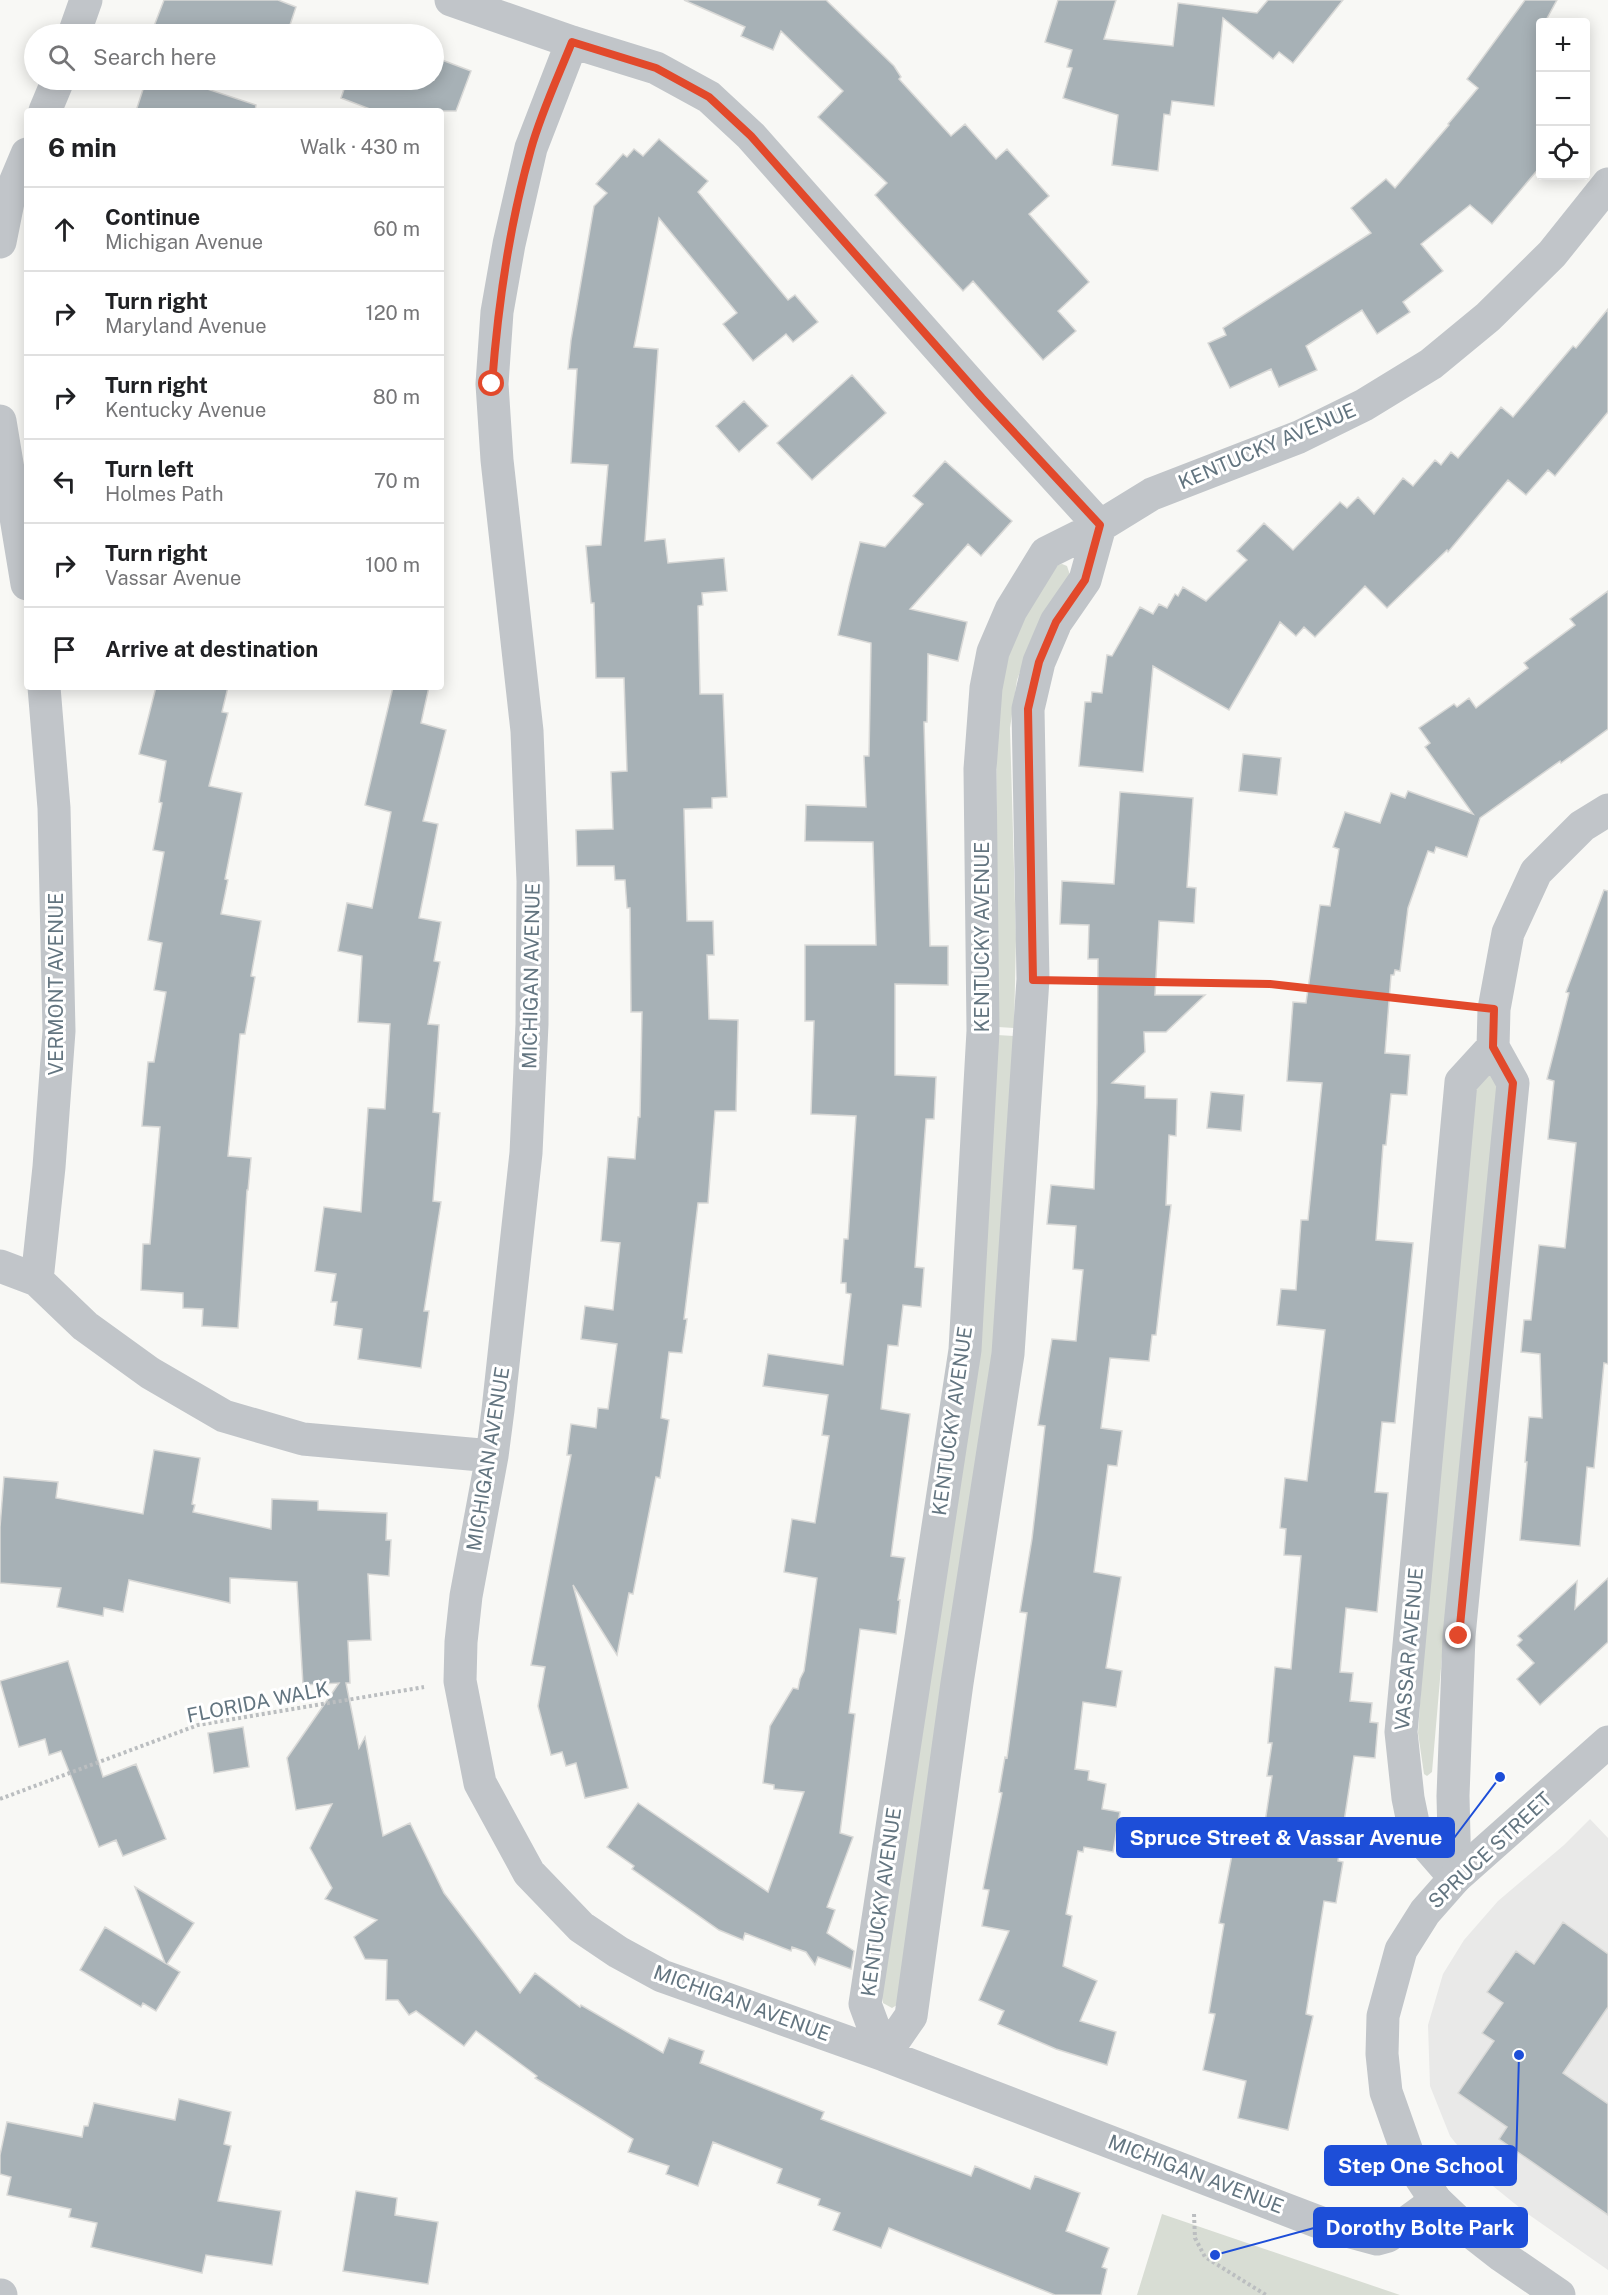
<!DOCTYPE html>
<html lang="en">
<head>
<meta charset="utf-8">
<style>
  body { margin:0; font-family:"Public Sans",sans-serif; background:#f6f6f6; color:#202124 }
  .controls { position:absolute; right:18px; top:18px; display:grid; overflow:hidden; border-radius:6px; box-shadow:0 3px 15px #0003 }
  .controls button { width:54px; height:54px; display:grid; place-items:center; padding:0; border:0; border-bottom:2px solid #e0e0e0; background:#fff; color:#202124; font:30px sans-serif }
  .stop { position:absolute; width:18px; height:18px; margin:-14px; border:4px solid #e2492b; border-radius:50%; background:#fff }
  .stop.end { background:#e2492b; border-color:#fff; box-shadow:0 2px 6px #0008 }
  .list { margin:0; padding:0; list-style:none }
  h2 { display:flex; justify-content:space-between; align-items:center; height:78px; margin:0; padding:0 24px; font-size:26px }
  h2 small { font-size:20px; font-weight:400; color:#757577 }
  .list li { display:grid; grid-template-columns:39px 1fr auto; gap:18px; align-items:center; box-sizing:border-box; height:84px; padding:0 24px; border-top:2px solid #e0e0e0 }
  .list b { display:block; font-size:22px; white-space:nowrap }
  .list p { margin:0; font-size:20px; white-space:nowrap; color:#757577 }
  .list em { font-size:20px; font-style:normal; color:#757577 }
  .icon { flex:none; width:33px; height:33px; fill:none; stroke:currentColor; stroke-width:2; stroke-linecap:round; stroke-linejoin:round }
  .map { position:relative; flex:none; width:1608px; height:2295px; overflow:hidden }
  .search { position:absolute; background:#fff; box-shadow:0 3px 15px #0003; left:24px; top:24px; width:420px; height:66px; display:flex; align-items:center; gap:15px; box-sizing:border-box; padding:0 21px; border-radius:33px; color:#757577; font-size:22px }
  .panel { position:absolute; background:#fff; box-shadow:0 3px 15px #0003; left:24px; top:108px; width:420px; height:582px; border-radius:6px }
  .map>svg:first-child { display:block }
  .built { fill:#e9e9e8 }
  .green { fill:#d8ddd4 }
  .building { fill:#a7b1b6; stroke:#d9d9d7; stroke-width:1.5 }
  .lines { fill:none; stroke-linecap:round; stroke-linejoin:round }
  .path { stroke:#bbbec0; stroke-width:4; stroke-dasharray:3 3; stroke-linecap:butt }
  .minor { stroke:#c1c5c9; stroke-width:33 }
  .tertiary { stroke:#c1c5c9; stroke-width:33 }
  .route { stroke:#e2492b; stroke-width:8 }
  .labels { text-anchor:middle; stroke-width:6; stroke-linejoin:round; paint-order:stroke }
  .street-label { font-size:20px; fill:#637580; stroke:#fff }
  .leader { fill:none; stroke:#1d4ed8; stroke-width:2 }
  .callout-dot { fill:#1d4ed8; stroke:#fff; stroke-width:2 }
  .callout { fill:#1d4ed8; stroke:#1d4ed8; stroke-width:2 }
  .callout-label { font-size:21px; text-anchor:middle; font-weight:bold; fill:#fff }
</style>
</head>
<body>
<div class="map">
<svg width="1608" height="2295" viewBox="0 0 1608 2295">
  <rect width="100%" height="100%" fill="#f8f8f5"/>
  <!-- built -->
  <path class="built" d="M1590 1819 1608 1838V2270L1525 2212 1483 2178 1450 2136 1430 2086 1428 2025 1443 1974 1464 1940 1498 1901 1564 1845Z"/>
  <!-- green -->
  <path class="green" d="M1062 564 1067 566 1070 575 1034 634 1017 680 1010 728 1016 939 1014 1028 998 1027 996 701 1015 630 1057 565Z
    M997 1035 1014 1036 997 1338 897 2005 892 2008 883 2003 882 1997Z
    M1489 1071 1498 1082 1450 1564 1432 1772 1427 1776 1424 1774 1418 1733 1429 1569 1475 1078Z
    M1162 2214 1400 2295H1137Z"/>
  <!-- building -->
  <path class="building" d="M164 0H278L296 7 287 34H151Z
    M684 0H826L894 66 901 77 899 79 951 136 965 124 996 159 1007 149 1049 196 1029 214 1089 282 1058 311 1076 331 1043 360 973 281 963 291 875 195 887 183 818 117 843 91 781 31 773 50 741 36 745 27Z
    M1058 0H1116L1104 39 1173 46 1178 3 1257 13 1268 0H1343L1293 63 1279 52 1273 59 1223 18 1214 106 1172 101 1170 115 1164 114 1158 171 1112 165 1118 115 1063 98 1072 68 1067 67 1072 50 1045 42Z
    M1525 0H1557L1545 22H1540V167L1492 224 1470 205 1421 244 1443 271 1403 302 1410 312 1377 334 1362 310 1306 346 1317 370 1279 387 1271 369 1230 388 1208 343 1226 335 1223 328 1371 233 1351 208 1386 179 1395 188 1449 125 1448 124 1478 88 1467 79Z
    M434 57 471 71 456 111H375L341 98 347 80H434Z
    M146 80H180L256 105 255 111H136Z
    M659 139 708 181 698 192 788 300 795 295 818 322 793 342 786 334 753 361 723 324 737 313 659 218 634 347 658 349 645 541 665 539 668 563 724 558 727 591 702 593 703 605 698 606 700 694H723L727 797 712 798V808L684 809 687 921H713L714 955H707L709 1019 738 1020 736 1111H715L708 1203H698L684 1319H687L682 1353 669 1352 661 1418 669 1420 660 1478 656 1477 633 1594 629 1593 617 1655 573 1585 628 1788 585 1798 576 1763 566 1766 562 1752 551 1755 538 1706 545 1667 531 1665 571 1455H567L571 1424 596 1428 598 1408 608 1409 617 1344 581 1339 585 1306 613 1310 620 1243 601 1241 608 1157 635 1159 638 1117H640L642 1012H631L630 908H627L625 880H615L614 866H577L576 830 613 829 611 772 627 771 624 678H596L594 603H591L586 546 601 545 608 465 571 463 577 369H568L571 340 594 206 607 193 596 184 623 154 627 157 634 149 643 156Z
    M1608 309V412L1555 476 1548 470 1526 495 1508 480 1448 552 1447 550 1387 608 1365 586 1315 637 1304 627 1296 636 1280 622 1229 710 1153 666 1143 772 1079 766 1085 702H1091L1092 692 1102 693 1107 655 1112 656 1140 607 1153 614 1159 604 1167 608 1175 594 1178 596 1183 587 1206 601 1247 560 1237 551 1264 523 1293 550 1340 502 1347 508 1358 497 1374 514 1403 478 1413 486 1435 460 1441 465 1451 452 1458 458 1501 407 1513 417 1573 346 1576 348Z
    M852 375 886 413 812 480 777 443Z
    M744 401 768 426 739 452 716 426Z
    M945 461 1012 521 981 556 968 544 910 609 967 622 958 661 928 654 927 722H924L930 946H948V985L895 984V1075L936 1077 934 1119H926L915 1267 924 1268 921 1307 903 1305 898 1346 888 1345 881 1409 910 1414 891 1556 905 1558 898 1600H900L896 1634 860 1629 849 1713 855 1714 840 1833 853 1837 827 1907 835 1910 827 1933 854 1951 851 1969 818 1957 815 1965 806 1952 792 1947 791 1951 745 1933 743 1940 719 1930 632 1869 634 1866 607 1847 638 1803 768 1892 804 1792 774 1789V1785L763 1783 770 1726 793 1688 798 1689 800 1679 804 1671 817 1578 784 1572 792 1519 815 1523 829 1436 822 1435 828 1395 763 1386 768 1354 843 1365 851 1294 846 1293V1283H841L844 1239H848L856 1116 811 1114 814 1021H805V945H876L873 842 805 841 806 805 866 807 864 756H869L871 643 838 635 849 586 860 542 885 547 923 504 913 496Z
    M1608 591V729L1561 763 1560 761 1480 818 1467 857 1436 847 1434 853 1428 851 1408 908 1400 971 1395 970 1394 975H1391L1385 1053 1410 1055 1407 1095 1391 1094 1386 1145H1383L1376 1240 1413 1243 1395 1423 1382 1422 1375 1492 1388 1493 1377 1612 1346 1608 1340 1672 1353 1673 1350 1701 1372 1703 1370 1722 1378 1723 1375 1758 1354 1756 1338 1861 1343 1862 1336 1903 1324 1901 1306 2014 1313 2016 1288 2130 1238 2118 1246 2081 1203 2070 1215 2014 1209 2013 1224 1924 1219 1923 1234 1844 1261 1849 1272 1776H1267L1272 1743H1268L1275 1667 1291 1669 1301 1556 1284 1555 1286 1529 1280 1528 1285 1478 1307 1481 1325 1330 1277 1325 1281 1289 1296 1290 1301 1220H1308L1322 1083 1287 1081 1293 1002 1306 1003 1320 905 1330 906 1339 849 1333 847 1345 812 1380 823 1391 793 1405 798 1408 791 1473 814 1425 747 1430 743 1419 728 1454 704 1457 707 1469 698 1476 708 1528 668 1524 663 1575 625 1570 619Z
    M156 687H228L222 712 228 713 209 786 242 793 225 879 228 880 221 914 261 921 251 976 255 977 245 1034H240L228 1156 251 1158 248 1190H247L238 1328 202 1326 203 1309 183 1308V1293L141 1290 143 1244H150L160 1127 142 1126 148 1062H154L166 992 154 990 162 943 148 940 164 852 153 850 162 803 159 802 166 761 139 754Z
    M393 687H429L421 723 446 730 423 821 438 824 419 918 441 922 434 961 440 962 428 1024 439 1025 433 1112 440 1113 433 1201 441 1202 424 1311H429L421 1368 358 1359 362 1329 334 1325 337 1302H331L336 1274 315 1271 324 1207 361 1212 368 1108 385 1109 390 1024 358 1022 362 956 338 951 347 903 372 908 391 812 365 805Z
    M1243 754 1281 758 1277 795 1239 791Z
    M1120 792 1193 798 1187 887 1196 888 1194 923 1159 921 1155 995H1205L1166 1032H1144L1145 1052 1112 1083 1145 1086V1098L1177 1099 1176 1136 1169 1135 1166 1205H1171L1156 1335H1152L1149 1361 1110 1358 1101 1428 1122 1431 1117 1466 1108 1465 1094 1572 1121 1577 1106 1668 1122 1671 1116 1707 1083 1702 1075 1769 1089 1771 1088 1780 1106 1784 1102 1809 1120 1812 1113 1852 1084 1847 1083 1852 1078 1851 1066 1914 1072 1916 1063 1966 1097 1981 1080 2021 1116 2032 1107 2065 1056 2049 998 2024 1004 2011 979 2000 1009 1931 982 1926 989 1890 983 1889 1002 1793 999 1792 1005 1757 1007 1758 1027 1613 1020 1612 1032 1539 1045 1426 1038 1425 1052 1339 1076 1341 1083 1270 1073 1269 1076 1226 1047 1224 1051 1185 1094 1189 1097 1103 1098 959H1088L1089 925 1060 924 1062 881 1114 884Z
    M1604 890 1608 891V1364L1604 1363 1594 1468 1587 1467 1580 1546 1520 1540 1527 1462H1525L1529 1417 1542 1418 1540 1354 1521 1352 1524 1320H1531L1539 1245 1565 1248 1576 1143 1548 1139 1554 1081 1547 1079 1569 993 1566 992Z
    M1211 1092 1244 1095 1241 1131 1207 1128Z
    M154 1450 200 1458 192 1504 195 1505 193 1512 271 1529 272 1499 318 1501V1510L387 1513 386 1540H391L389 1576 368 1574 371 1640 348 1641 350 1683H346L359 1748 365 1737 383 1836 410 1823 444 1893 520 1993 535 1973 580 2007 581 2005 663 2053 669 2038 704 2051 700 2063 824 2112 821 2119 971 2176 975 2166 1030 2189 1035 2176 1080 2193 1066 2231 1109 2248 1102 2267 1107 2269 1101 2295H1055L889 2228 881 2248 833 2230 840 2213 818 2205 820 2199 777 2183 782 2169 713 2142 698 2186 666 2174 669 2166 628 2152 633 2139 535 2078 537 2076 476 2031 464 2046 416 2011 409 2015 398 2000H386L387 1960 365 1959 354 1937 377 1920 325 1899 332 1888 310 1848 332 1804 296 1810 287 1758 339 1683 303 1685 297 1582 230 1578V1603L129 1580 123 1612 104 1608 103 1616 57 1607 61 1588 0 1583V1527L4 1477 58 1482 56 1498 143 1514Z
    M1608 1578V1642L1540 1705 1517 1679 1534 1663 1517 1645 1522 1640 1518 1636 1577 1581 1575 1609Z
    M68 1661 103 1777 136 1764 166 1839 123 1856 116 1840 99 1847 61 1751 49 1755 45 1739 19 1747 0 1681Z
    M243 1727 249 1767 214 1773 208 1733Z
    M135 1887 194 1923 167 1964 180 1972 156 2011 143 2003 141 2007 80 1970 105 1927 165 1963Z
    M1563 1922 1608 1954V2007L1563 2073 1608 2104V2215L1499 2139 1507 2127 1458 2093 1494 2041 1482 2033 1503 2003 1487 1992 1516 1951 1534 1964Z
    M179 2099 231 2112 224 2144 231 2146 218 2201 281 2211 272 2265 206 2255 202 2273 91 2247 97 2223 69 2217 71 2209 7 2195 11 2177 0 2174V2155L7 2122 82 2137 84 2126H88L94 2103 175 2120Z
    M356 2191 397 2198 395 2215 438 2222 428 2284 343 2271Z"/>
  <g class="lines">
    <!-- path -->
    <path class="path" d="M1070 980 1270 984 1457 1005
      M0 1799 198 1725 424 1687
      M1194 2214 1195 2238 1205 2257 1266 2295"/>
    <!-- minor -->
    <path class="minor" d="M451 0 572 42 656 68 709 97 751 136 982 397 1100 526
      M74 34 86 0
      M572 42 531 148 509 244 497 312 492 384 497 460 527 731 533 881 532 1024 526 1153 498 1410 492 1456 466 1596 461 1642 460 1681 480 1783 529 1873 581 1927 618 1952 662 1976 884 2055 1329 2226 1377 2239 1388 2236 1436 2201
      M45 111 58 80
      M0 242 9 197 27 154
      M0 421 27 584
      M0 1266 37 1280 85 1326 150 1373 224 1416 303 1439 492 1456
      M37 1280 49 1167 59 1031 54 808 44 687
      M1455 1878 1453 1796 1459 1636 1513 1083 1493 1047 1494 1009 1508 933 1536 872 1582 826 1608 810
      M1455 1878 1415 1832 1408 1798 1401 1732 1461 1082 1493 1047
      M884 2055 865 2004 965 1350 983 1031 980 769 986 688 993 652 1011 610 1046 553 1100 526 1152 494 1299 437 1364 405 1431 364 1488 317 1552 254 1608 184
      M884 2055 911 2016 957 1683 1008 1354 1033 979 1028 709 1039 662 1056 622 1085 580 1100 526
      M0 2295H1"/>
    <!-- tertiary -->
    <path class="tertiary" d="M1559 2295 1502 2256 1456 2220 1436 2201 1411 2163 1386 2092 1382 2054 1383 2016 1401 1950 1425 1912 1455 1878 1608 1742"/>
  </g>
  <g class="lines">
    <!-- route -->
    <path class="route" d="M492 384C498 304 509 226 531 149 541 113 558 77 572 42L656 68 709 97 751 136 982 398 1100 525 1085 580 1056 622 1039 662 1028 709 1033 980 1270 984 1494 1009 1493 1047 1513 1083 1459 1636"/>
  </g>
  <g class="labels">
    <!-- street labels -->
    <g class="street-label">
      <text transform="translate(1267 446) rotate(-23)" y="7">KENTUCKY AVENUE</text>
      <text transform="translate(982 937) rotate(-90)" y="7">KENTUCKY AVENUE</text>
      <text transform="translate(531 976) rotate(-89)" y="7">MICHIGAN AVENUE</text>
      <text transform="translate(56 984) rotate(-90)" y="7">VERMONT AVENUE</text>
      <text transform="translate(952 1421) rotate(-82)" y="7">KENTUCKY AVENUE</text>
      <text transform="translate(488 1459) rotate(-81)" y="7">MICHIGAN AVENUE</text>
      <text transform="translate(1409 1649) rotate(-85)" y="7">VASSAR AVENUE</text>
      <text transform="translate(258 1702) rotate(-11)" y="7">FLORIDA WALK</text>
      <text transform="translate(1490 1850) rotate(-43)" y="7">SPRUCE STREET</text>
      <text transform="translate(881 1902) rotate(-82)" y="7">KENTUCKY AVENUE</text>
      <text transform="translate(742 2003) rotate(20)" y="7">MICHIGAN AVENUE</text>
      <text transform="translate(1196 2174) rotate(21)" y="7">MICHIGAN AVENUE</text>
    </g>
  </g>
  <!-- callouts -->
  <path class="leader" d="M1500 1777L1454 1838M1519 2055L1516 2165M1215 2255L1314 2228"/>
  <g class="callout-dot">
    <circle cx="1500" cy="1777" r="6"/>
    <circle cx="1519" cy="2055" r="6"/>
    <circle cx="1215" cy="2255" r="6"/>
  </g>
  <g class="callout">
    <rect x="1117" y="1818" width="337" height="39" rx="6"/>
    <rect x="1325" y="2146" width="191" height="39" rx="6"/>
    <rect x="1314" y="2208" width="213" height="39" rx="6"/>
  </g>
  <g class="callout-label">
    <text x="1286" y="1845">Spruce Street &amp; Vassar Avenue</text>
    <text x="1421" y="2173">Step One School</text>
    <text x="1420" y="2235">Dorothy Bolte Park</text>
  </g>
</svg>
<div class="controls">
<button>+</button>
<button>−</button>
<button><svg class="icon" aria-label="locate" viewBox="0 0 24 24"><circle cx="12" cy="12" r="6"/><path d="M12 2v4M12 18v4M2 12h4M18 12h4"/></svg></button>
</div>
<div class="stop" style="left:492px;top:384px"></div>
<div class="stop end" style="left:1459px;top:1636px"></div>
<div class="search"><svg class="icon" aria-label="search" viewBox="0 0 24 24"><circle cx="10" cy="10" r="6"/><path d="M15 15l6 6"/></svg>Search here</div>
<section class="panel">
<h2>6 min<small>Walk · 430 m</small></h2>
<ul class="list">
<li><svg class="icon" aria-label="ahead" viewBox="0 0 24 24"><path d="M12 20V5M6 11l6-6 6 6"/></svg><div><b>Continue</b><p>Michigan Avenue</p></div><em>60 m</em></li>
<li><svg class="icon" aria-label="right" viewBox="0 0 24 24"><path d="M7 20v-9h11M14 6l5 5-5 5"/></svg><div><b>Turn right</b><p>Maryland Avenue</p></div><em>120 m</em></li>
<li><svg class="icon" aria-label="right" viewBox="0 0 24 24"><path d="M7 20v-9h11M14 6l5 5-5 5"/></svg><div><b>Turn right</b><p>Kentucky Avenue</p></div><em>80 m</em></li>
<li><svg class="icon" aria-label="left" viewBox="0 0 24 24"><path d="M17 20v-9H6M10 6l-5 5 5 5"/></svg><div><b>Turn left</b><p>Holmes Path</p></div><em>70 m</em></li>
<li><svg class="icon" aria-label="right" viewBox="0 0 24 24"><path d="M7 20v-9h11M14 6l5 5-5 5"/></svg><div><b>Turn right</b><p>Vassar Avenue</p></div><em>100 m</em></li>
<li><svg class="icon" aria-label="arrive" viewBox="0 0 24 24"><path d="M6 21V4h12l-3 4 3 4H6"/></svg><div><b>Arrive at destination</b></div></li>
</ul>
</section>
</div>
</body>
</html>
